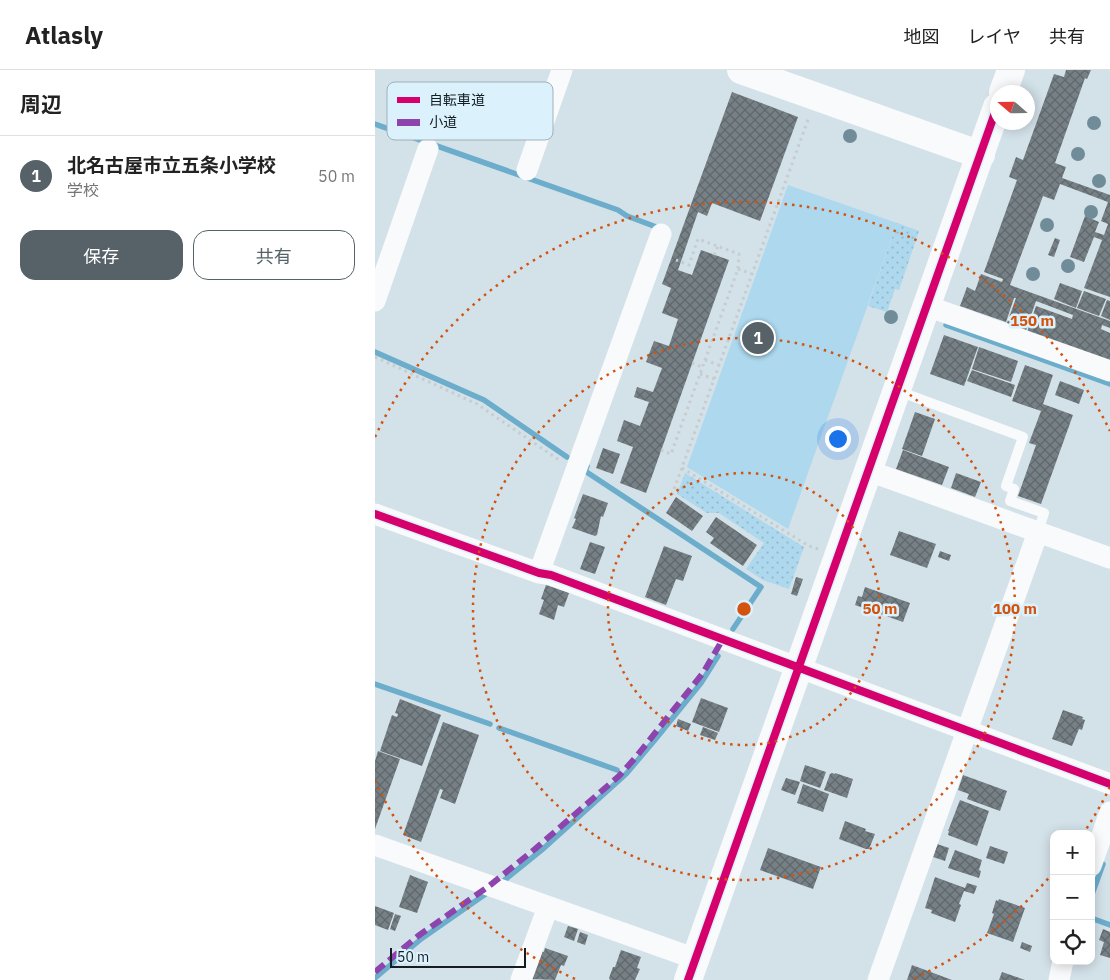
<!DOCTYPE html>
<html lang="ja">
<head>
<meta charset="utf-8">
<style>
  body { margin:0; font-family:"IBM Plex Sans","Noto Sans JP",sans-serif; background:#f6f6f6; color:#222 }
  .controls { position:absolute; right:15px; bottom:15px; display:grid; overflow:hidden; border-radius:10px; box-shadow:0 2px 12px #0003 }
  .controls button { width:45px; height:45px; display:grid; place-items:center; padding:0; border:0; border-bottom:1px solid #e0e0e0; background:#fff; color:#222; font:25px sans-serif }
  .compass { position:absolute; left:615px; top:15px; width:45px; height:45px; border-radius:50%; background:#fff; box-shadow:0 2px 12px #0003; rotate:290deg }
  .scale { position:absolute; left:15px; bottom:12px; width:136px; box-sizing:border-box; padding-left:5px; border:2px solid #131d22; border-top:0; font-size:14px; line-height:18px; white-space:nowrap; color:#131d22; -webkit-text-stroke:4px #dbf1fc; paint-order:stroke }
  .you { position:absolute; left:462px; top:368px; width:18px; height:18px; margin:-12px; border:4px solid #fff; border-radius:50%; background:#1a73e8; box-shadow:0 0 0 8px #1a73e833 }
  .badge { display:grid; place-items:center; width:32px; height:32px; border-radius:50%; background:#566268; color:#fff; font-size:16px; font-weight:700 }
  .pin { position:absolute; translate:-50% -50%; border:2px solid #fff; box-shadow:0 1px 5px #0006 }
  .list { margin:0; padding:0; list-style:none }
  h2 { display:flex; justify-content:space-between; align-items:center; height:65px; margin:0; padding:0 20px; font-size:21px }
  h2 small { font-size:16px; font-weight:400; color:#767676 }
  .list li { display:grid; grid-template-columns:32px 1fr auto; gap:15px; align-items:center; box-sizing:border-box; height:80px; padding:0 20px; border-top:1px solid #e0e0e0 }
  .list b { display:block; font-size:19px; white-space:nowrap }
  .list p { margin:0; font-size:16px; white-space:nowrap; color:#767676 }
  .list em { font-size:16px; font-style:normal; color:#767676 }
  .actions { display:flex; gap:10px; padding:15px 20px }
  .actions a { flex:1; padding:11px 0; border:1px solid #566268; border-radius:15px; text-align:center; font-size:18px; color:#566268 }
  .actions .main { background:#566268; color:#fff }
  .icon { flex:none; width:28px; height:28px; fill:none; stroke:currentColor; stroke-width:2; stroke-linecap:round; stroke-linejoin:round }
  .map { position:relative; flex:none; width:735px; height:910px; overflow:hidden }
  header { display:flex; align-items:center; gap:30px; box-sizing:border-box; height:70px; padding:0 25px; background:#fff; border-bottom:1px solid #e0e0e0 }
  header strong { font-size:24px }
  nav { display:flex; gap:28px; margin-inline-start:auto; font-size:18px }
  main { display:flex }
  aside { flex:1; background:#fff }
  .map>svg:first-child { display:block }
  .grass { fill:#add8ed }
  .park { fill:url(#park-dots) }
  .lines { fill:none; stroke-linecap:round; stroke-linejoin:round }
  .stream { stroke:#6badcb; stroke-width:5.5 }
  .building { fill:url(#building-cross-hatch) }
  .path { stroke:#c7ccce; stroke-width:3; stroke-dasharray:2.5 4; stroke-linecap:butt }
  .lane { stroke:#f8fafc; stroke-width:10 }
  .street { stroke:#f8fafc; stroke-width:21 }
  .secondary { stroke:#f8fafc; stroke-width:28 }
  .quiet { stroke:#8e44ad; stroke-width:6; stroke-dasharray:12 6; stroke-linecap:butt }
  .cycleway-casing { stroke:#dbf1fc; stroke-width:11 }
  .cycleway { stroke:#d6006c; stroke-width:8 }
  .tree { fill:#708c99 }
  .ring { fill:none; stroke:#d3530e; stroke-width:2.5; stroke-dasharray:2.5 5 }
  .key { fill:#dbf1fc; stroke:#9fb1bb; stroke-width:1 }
  .key-label { font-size:14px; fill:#131d22 }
  .centre { fill:#d3530e; stroke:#dbf1fc; stroke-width:2.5 }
  .ring-label { font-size:15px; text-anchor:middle; font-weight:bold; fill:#d3530e; stroke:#dbf1fc; stroke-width:5; stroke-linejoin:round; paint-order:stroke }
</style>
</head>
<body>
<header>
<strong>Atlasly</strong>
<nav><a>地図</a><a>レイヤ</a><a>共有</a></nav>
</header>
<main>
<aside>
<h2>周辺<small></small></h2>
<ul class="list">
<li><span class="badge">1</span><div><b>北名古屋市立五条小学校</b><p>学校</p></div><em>50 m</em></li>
</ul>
<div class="actions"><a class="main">保存</a><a>共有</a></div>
</aside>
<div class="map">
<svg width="735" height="910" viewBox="0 0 735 910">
  <defs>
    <pattern id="park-dots" width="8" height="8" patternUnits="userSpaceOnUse" patternTransform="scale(1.25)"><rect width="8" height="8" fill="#add8ed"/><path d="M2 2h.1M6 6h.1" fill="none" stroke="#94b9cb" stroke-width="1.8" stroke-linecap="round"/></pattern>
    <pattern id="building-cross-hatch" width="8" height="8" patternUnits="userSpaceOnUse" patternTransform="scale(1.25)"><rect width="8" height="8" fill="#768085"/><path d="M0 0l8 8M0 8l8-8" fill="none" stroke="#60686c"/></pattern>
  </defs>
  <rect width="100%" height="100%" fill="#d3e1e9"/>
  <!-- grass -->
  <path class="grass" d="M413 115 522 153 413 459 312 397Z"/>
  <!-- park -->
  <path class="park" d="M522 153 544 161 524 220 520 219 512 242 493 236Z
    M310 403 429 477 414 519 388 510 371 499 389 473 344 443H332L302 424Z"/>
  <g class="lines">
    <!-- stream -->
    <path class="stream" d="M0 54 243 140 252 146 284 158
      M571 255 735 314
      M0 282 109 330 192 387
      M212 396 210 401 386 517 358 559
      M0 614 115 654
      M124 658 242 700
      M126 813 169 778 251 704 279 671 326 613 343 586
      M716 827 728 794
      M716 848 735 855
      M0 908 46 869 112 823"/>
  </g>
  <!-- building -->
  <path class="building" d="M691 0H716L712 9 710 8 680 93 691 97 687 108 735 125V227L709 218 727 170 719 167 709 192 695 187 710 146 724 152 720 162 729 165 733 154 726 151 733 132 685 114 679 130 668 126 635 215 735 251V258L727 255 726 259 735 263V291L652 262 661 236 697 249 698 245 661 231 651 260 632 253 641 228H639L631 252 585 236 592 217 600 221 606 204 627 212 628 209 609 202 642 110 634 107 641 87 648 90 679 4 689 7Z
    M357 22 423 47 385 151 337 133 332 146 323 142 303 200 317 205 326 180 354 190 271 423 245 413 258 377 242 371 249 350 265 356 274 332 259 327 262 317 278 322 287 298 271 292 279 271 294 276 303 249 287 243 296 218 287 214Z
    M680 168 685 170 679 187 673 185Z
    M685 213 707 221 701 238 679 229Z
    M709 221 731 229 724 246 702 238Z
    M732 230 735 231V250L726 246Z
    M569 265 603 277 589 316 555 304Z
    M604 277 643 291 636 312 597 299Z
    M650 295 678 305 668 334 698 345 666 434 643 426 661 375 654 373 666 341 637 331Z
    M597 300 640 315 636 327 592 311Z
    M685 311 709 320 704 334 680 325Z
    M540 342 560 349 547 386 527 379Z
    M228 378 245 384 238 404 221 398Z
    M528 380 574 397 567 415 521 399Z
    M581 403 606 412 600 427 576 418Z
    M208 424 233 433 228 447 226 446 222 465 220 466 197 458 201 449 199 448Z
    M301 427 328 446 317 461 291 443Z
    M341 447 382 475 368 496 335 473 339 468 331 462Z
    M524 461 561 474 552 498 515 485Z
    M215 472 230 477 220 504 205 499Z
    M289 476 317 486 308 511 301 509 291 535 270 527Z
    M565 481 576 485 574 491 563 487Z
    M421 507 428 509 422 526 416 524Z
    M171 515 194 523 189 537 183 535 179 550 164 544 169 530 166 529Z
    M490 517 535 533 528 552 480 535 483 526 487 527Z
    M326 628 353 638 344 662 317 652Z
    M25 629 66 645 47 696 5 681 17 645 22 647 23 644 20 643Z
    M688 640 708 647 707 649 710 650 707 660 704 659 701 666 697 676 677 669Z
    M303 649 316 654 313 661 301 656Z
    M68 652 104 665 80 734 65 728 68 720 65 719 46 772 28 765Z
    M328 657 343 663 340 670 325 665Z
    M3 681 25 689 0 759V691Z
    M430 695 451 702 445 718 425 711Z
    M457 703 460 704V703L478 709 472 728 449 720 455 704Z
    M588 705 632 721 625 741 592 729 594 724 583 720Z
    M411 708 425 712 420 725 406 720Z
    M428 714 454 724 448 742 422 733Z
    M585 730 614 741 602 776 573 765 574 761H573Z
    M470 751 491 759 490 761 500 764 494 779H491L464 769Z
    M562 774 574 778 570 791 558 787Z
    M615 776 633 782 629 794 611 788Z
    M393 778 446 797 438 819 385 800Z
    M580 780 607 790 604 800 606 801 604 808 573 798Z
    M35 805 53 812 42 843 24 837Z
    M560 807 590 818 592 813 602 816 599 824 589 821 584 834 586 835 580 852 556 843 557 840 550 838Z
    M624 829 650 838 638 872 612 863 619 844 617 843 621 830 623 831Z
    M0 836 19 843 13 860 0 855Z
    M20 844 26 846 20 861 15 859Z
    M193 856 203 859 199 871 189 867Z
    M728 859 735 862V888L725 885 729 872 724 870Z
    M205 862 213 865 210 875 202 872Z
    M647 872 657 876 655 882 645 878Z
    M170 878 193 886 189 896 186 895 180 910 156 909 166 881 169 882Z
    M246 880 266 887 262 898 265 899 260 910H235L234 908 238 897H240Z
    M537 895 577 910H532Z
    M627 902 650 910H624Z"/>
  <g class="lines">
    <!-- path -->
    <path class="path" d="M339 185 343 176
      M363 199 377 204
      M0 287 102 334 184 390
      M330 290 344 295
      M317 293 327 297
      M325 304 339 309
      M286 380 296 384 363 199 364 184 323 169 314 195 301 190
      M307 398 434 476 443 479
      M297 425 434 47"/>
    <!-- lane -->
    <path class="lane" d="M523 321 648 367 631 416 639 419 635 431 669 443 663 462"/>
    <!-- street -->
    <path class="street" d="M152 100 187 0
      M0 231 53 79
      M552 236 735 301
      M494 401 735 488
      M0 444 164 503 176 505 735 714
      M164 503 286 164
      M0 775 321 889
      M716 796 735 742
      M146 910 173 837
      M503 910 663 462
      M684 910 688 891"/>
    <!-- secondary -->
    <path class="secondary" d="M366 0 606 85
      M628 22 636 0
      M313 910 622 37"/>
    <!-- quiet -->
    <path class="quiet" d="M0 902 43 866 114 816 160 779 244 706 261 687 328 603 348 569"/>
    <!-- cycleway casing -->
    <g class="cycleway-casing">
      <path id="cycleway" d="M0 444 164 503 176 505 735 714
        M313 910 622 37"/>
    </g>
    <!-- cycleway -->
    <use href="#cycleway" class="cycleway"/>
  </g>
  <!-- trees -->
  <g class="tree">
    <circle cx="719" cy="53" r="7"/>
    <circle cx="475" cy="66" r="7"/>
    <circle cx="703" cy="84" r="7"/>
    <circle cx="724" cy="111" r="7"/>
    <circle cx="716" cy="142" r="7"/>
    <circle cx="672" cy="155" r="7"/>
    <circle cx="693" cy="196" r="7"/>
    <circle cx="658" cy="204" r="7"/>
    <circle cx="516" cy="247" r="7"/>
  </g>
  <!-- distance rings -->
  <g class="ring">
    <circle cx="369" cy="539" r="136"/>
    <circle cx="369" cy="539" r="271"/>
    <path d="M735 717A407 407 0 0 1 708 764M678 803A407 407 0 0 1 538 909M200 909A407 407 0 0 1 0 711M0 367A407 407 0 0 1 735 361"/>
  </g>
  <!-- legend -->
  <rect x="12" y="12" width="166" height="58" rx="8" class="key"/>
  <rect x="22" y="27" width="23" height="6" fill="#d6006c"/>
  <rect x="22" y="49" width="23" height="7" fill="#8e44ad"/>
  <g class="key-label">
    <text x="54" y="35">自転車道</text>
    <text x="54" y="57">小道</text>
  </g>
  <circle cx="369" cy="539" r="8" class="centre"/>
  <g class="ring-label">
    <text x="657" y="256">150 m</text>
    <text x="505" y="544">50 m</text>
    <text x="640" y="544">100 m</text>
  </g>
</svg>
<div class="controls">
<button>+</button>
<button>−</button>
<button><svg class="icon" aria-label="locate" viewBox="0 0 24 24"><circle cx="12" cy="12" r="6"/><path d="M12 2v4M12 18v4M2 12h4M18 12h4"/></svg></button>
</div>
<svg class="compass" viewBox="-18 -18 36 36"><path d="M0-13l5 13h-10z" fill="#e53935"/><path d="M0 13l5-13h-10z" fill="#767676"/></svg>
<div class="scale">50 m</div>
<div class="you"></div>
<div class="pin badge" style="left:383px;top:268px">1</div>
</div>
</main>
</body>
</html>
